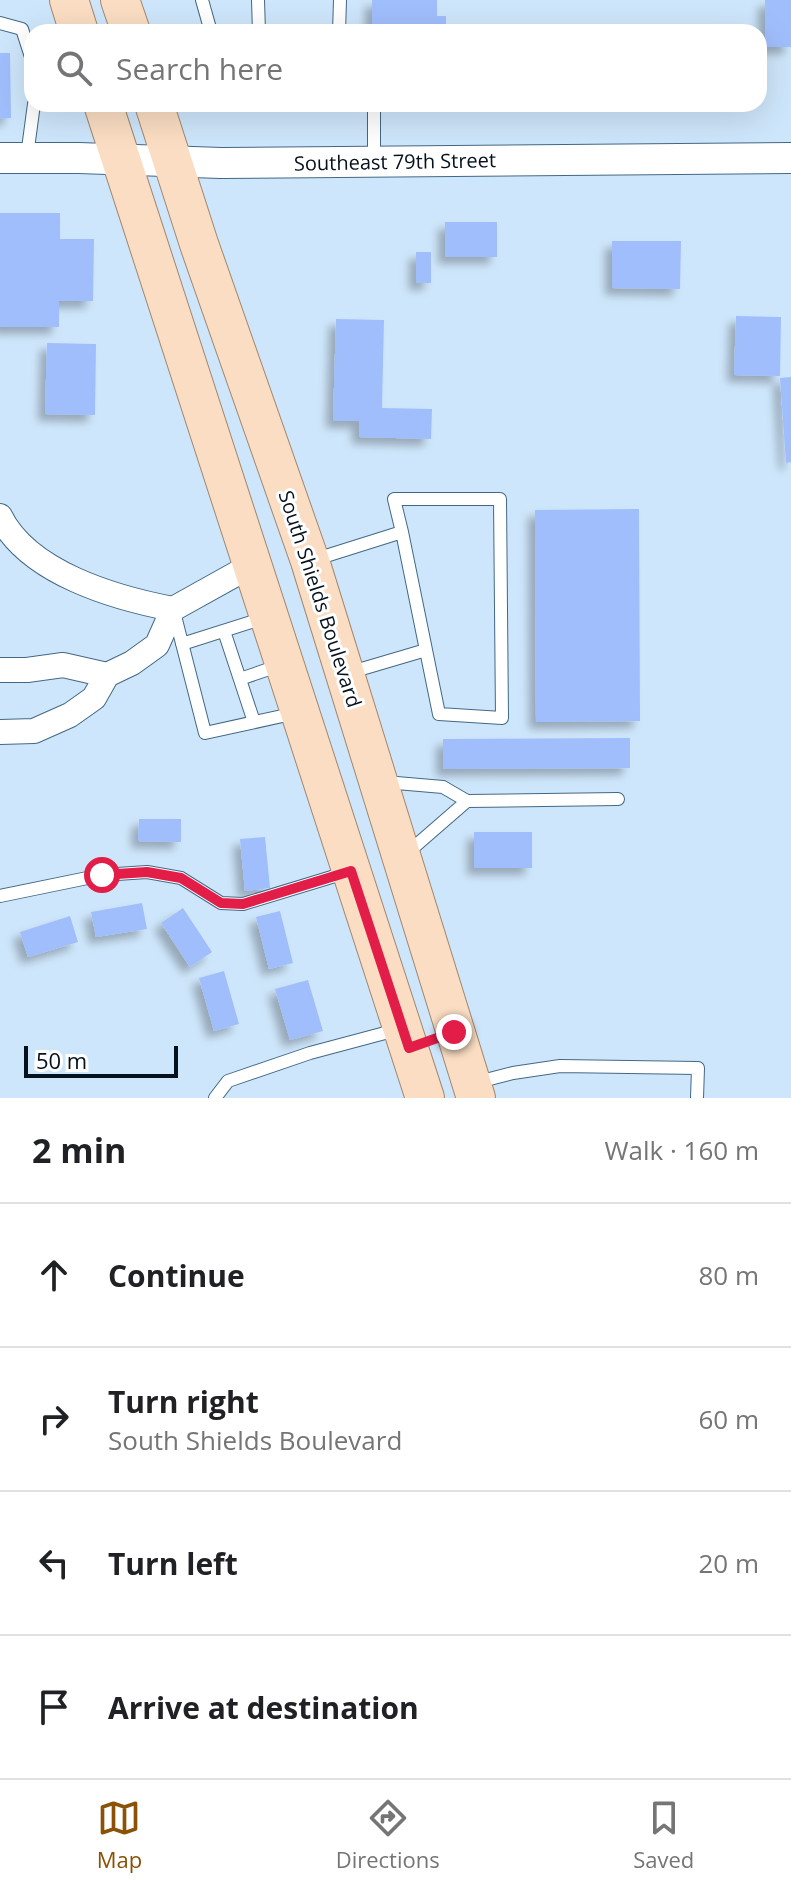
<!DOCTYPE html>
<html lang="en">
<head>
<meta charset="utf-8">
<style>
  body { margin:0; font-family:"Open Sans",sans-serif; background:#f2f2f2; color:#202124 }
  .scale { position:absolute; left:24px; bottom:20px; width:154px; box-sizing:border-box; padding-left:8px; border:4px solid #05121e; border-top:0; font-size:22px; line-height:28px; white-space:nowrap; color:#05121e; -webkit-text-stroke:6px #fff; paint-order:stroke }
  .stop { position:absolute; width:24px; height:24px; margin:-18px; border:6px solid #e11d48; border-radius:50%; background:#fff }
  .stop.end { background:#e11d48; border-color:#fff; box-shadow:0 2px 8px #0008 }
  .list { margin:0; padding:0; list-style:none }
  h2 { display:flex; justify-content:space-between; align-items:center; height:104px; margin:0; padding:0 32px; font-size:34px }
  h2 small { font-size:26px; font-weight:400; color:#757577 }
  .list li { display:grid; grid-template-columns:52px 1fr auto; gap:24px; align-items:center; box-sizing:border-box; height:144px; padding:0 32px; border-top:2px solid #e0e0e0 }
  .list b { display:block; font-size:30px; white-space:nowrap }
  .list p { margin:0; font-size:26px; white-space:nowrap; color:#757577 }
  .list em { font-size:26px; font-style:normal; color:#757577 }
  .icon { flex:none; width:44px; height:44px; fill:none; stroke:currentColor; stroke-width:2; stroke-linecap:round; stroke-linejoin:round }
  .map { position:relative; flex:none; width:791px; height:1098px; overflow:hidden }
  .search { position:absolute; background:#fff; box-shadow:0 8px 32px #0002; left:24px; right:24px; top:24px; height:88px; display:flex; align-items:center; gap:20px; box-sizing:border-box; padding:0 28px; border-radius:24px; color:#757577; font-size:30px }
  .sheet { height:680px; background:#fff }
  nav { display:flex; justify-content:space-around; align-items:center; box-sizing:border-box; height:112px; border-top:2px solid #e0e0e0; background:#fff; font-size:22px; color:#757577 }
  nav a { display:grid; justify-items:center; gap:4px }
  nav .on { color:#8a5107 }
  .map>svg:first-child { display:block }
  .building { fill:#a0befc; filter:url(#shadow) }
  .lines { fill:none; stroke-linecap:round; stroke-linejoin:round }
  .service-casing { stroke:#436885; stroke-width:14 }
  .minor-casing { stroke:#436885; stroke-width:26 }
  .tertiary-casing { stroke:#436885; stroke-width:32 }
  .primary-casing { stroke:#a2876f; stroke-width:40 }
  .service { stroke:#fff; stroke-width:12 }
  .minor { stroke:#fff; stroke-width:24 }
  .tertiary { stroke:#fff; stroke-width:30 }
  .primary { stroke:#faddc2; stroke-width:38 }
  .route { stroke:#e11d48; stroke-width:10 }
  .labels { text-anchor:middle; stroke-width:6; stroke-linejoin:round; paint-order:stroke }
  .street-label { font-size:20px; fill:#05121e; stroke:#fff }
</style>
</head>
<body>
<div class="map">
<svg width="791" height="1098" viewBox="0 0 791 1098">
  <defs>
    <filter id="shadow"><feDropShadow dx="-7" dy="7" stdDeviation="4" flood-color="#0004"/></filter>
  </defs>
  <rect width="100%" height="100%" fill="#cee6fb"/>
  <!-- building -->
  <path class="building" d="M372 0H437V16H446V32H372Z
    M765 0H791V47H765Z
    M0 53H10L11 118 0 119Z
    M0 213H60V239H94L93 301H59V327H0Z
    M445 222H497V257H445Z
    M612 241H681L680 289 612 288Z
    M416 252H431V283H416Z
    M736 316 781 317 780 376 734 375Z
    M336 319 384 320 382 408 432 409 431 439 359 437V421H333Z
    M47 343 96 344 95 415 45 414Z
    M791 377V462L786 463 780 378Z
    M639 509 640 721 536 722 535 510Z
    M630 738V768L443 769V739Z
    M139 819H181V842L138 841Z
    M474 832H532V868H474Z
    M265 837 270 888 245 891 240 839Z
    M142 903 147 929 96 937 91 912Z
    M183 908 212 952 190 967 161 923Z
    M280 911 293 963 269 969 256 917Z
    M70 916 78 942 28 957 20 932Z
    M224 971 239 1024 214 1031 199 978Z
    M308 980 323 1031 290 1040 275 989Z"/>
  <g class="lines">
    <!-- service casing -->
    <g class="service-casing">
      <path id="service" d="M202 0 211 32
        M258 0 259 32
        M0 23 22 29 32 60
        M339 32 340 0
        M374 104V161
        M27 156 34 104
        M313 560 402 532 394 499H500L502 718 439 714 402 532
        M174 612 205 733 296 713
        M224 631 254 722
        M182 644 267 617
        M348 673 426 650
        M240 679 278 666
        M385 782 443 787 467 801 618 799
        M406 854 467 801
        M0 896 102 875 147 872 181 878 221 903 243 904 348 872
        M474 1083 513 1073 560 1066 698 1068 697 1098
        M215 1098 228 1081 310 1053 400 1029"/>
    </g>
    <!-- minor casing -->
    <g class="minor-casing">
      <path id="minor" d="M0 516C28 573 115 598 173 609
        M0 670H27L63 665 107 675
        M107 675 132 663 157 645 173 609 252 565
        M0 732 34 731 70 715 94 698 107 675"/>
    </g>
    <!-- tertiary casing -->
    <g class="tertiary-casing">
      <path id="tertiary" d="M0 158H79L221 163 791 158"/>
    </g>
    <!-- primary casing -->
    <g class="primary-casing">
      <path id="primary" d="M69 0 79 32
        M120 0 131 32
        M103 104 425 1098
        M154 104 199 244 310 561 476 1098"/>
    </g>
    <!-- service -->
    <use href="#service" class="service"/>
    <!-- minor -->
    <use href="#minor" class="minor"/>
    <!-- tertiary -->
    <use href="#tertiary" class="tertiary"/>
    <!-- primary -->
    <use href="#primary" class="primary"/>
  </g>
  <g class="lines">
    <!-- route -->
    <path class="route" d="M102 875 147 872 181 878 221 903 243 904 351 871 409 1048 454 1032"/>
  </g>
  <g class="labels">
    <!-- street labels -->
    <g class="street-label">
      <text transform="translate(395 162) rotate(-1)" y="7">Southeast 79th Street</text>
      <text transform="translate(320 599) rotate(72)" y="7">South Shields Boulevard</text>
    </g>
  </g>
</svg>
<div class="scale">50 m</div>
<div class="stop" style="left:102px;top:875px"></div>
<div class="stop end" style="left:454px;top:1032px"></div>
<div class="search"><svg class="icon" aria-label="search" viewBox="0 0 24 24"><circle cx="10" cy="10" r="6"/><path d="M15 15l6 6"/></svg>Search here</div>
</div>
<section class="sheet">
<h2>2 min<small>Walk · 160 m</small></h2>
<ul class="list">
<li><svg class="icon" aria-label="ahead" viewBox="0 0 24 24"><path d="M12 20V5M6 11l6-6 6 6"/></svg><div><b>Continue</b></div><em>80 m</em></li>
<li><svg class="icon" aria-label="right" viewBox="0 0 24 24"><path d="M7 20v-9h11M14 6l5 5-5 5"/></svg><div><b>Turn right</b><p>South Shields Boulevard</p></div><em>60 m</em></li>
<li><svg class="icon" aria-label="left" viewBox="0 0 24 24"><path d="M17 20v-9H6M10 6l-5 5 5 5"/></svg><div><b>Turn left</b></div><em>20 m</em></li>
<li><svg class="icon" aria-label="arrive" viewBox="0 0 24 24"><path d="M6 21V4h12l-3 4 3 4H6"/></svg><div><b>Arrive at destination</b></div></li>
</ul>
</section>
<nav>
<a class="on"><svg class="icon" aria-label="map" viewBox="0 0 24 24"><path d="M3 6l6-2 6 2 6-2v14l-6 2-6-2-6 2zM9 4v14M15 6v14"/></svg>Map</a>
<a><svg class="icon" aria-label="directions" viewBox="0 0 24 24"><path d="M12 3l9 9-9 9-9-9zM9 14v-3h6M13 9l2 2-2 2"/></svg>Directions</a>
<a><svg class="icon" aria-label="saved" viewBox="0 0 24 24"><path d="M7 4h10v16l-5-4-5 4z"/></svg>Saved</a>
</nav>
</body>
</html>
